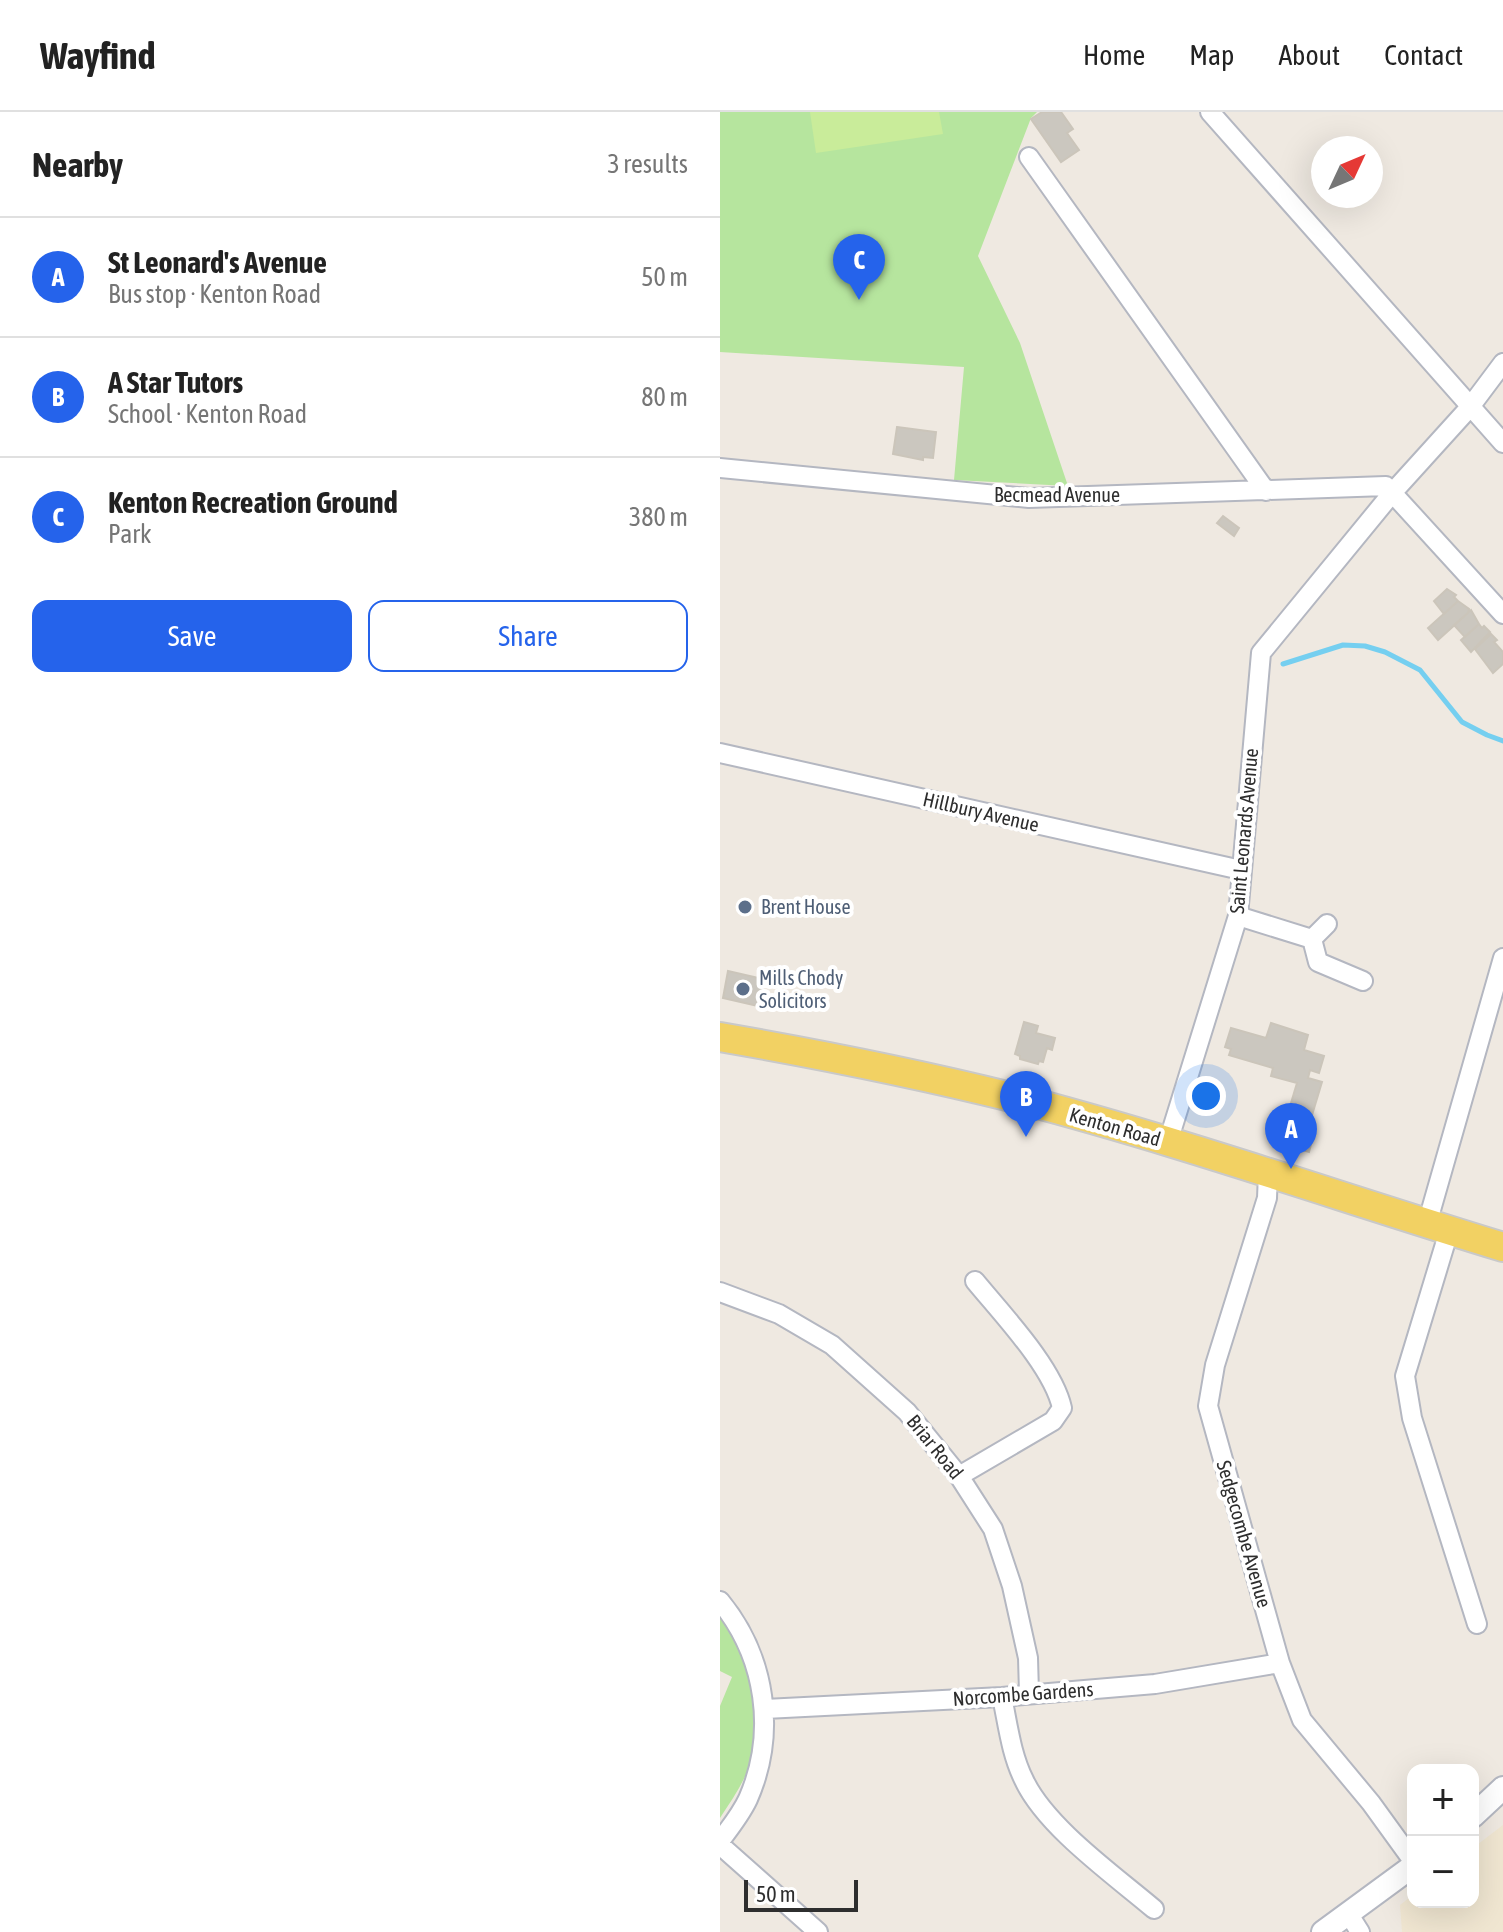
<!DOCTYPE html>
<html lang="en">
<head>
<meta charset="utf-8">
<style>
  body { margin:0; font-family:"Asap Condensed",sans-serif; background:#f2f2f2; color:#222 }
  .controls { position:absolute; right:24px; bottom:24px; display:grid; overflow:hidden; border-radius:16px; box-shadow:0 8px 32px #0002 }
  .controls button { width:72px; height:72px; display:grid; place-items:center; padding:0; border:0; border-bottom:2px solid #e0e0e0; background:#fff; color:#222; font:40px sans-serif }
  .compass { position:absolute; left:591px; top:24px; width:72px; height:72px; border-radius:50%; background:#fff; box-shadow:0 8px 32px #0002; rotate:46deg }
  .scale { position:absolute; left:24px; bottom:20px; width:114px; box-sizing:border-box; padding-left:8px; border:4px solid #2e2e2e; border-top:0; font-size:22px; line-height:28px; white-space:nowrap; color:#2e2e2e; -webkit-text-stroke:6px #fff; paint-order:stroke }
  .you { position:absolute; left:486px; top:984px; width:28px; height:28px; margin:-20px; border:6px solid #fff; border-radius:50%; background:#1a73e8; box-shadow:0 0 0 12px #1a73e833 }
  .badge { display:grid; place-items:center; width:52px; height:52px; border-radius:50%; background:#2563eb; color:#fff; font-size:26px; font-weight:700 }
  .pin { position:absolute; translate:-50% -66px; filter:drop-shadow(0 2px 4px #0008) }
  .pin::after { content:''; position:absolute; top:42px; width:28px; height:24px; background:inherit; clip-path:polygon(0 0,100% 0,50% 100%) }
  .list { margin:0; padding:0; list-style:none }
  h2 { display:flex; justify-content:space-between; align-items:center; height:104px; margin:0; padding:0 32px; font-size:34px }
  h2 small { font-size:26px; font-weight:400; color:#767676 }
  .list li { display:grid; grid-template-columns:52px 1fr auto; gap:24px; align-items:center; box-sizing:border-box; height:120px; padding:0 32px; border-top:2px solid #e0e0e0 }
  .list b { display:block; font-size:30px; white-space:nowrap }
  .list p { margin:0; font-size:26px; white-space:nowrap; color:#767676 }
  .list em { font-size:26px; font-style:normal; color:#767676 }
  .actions { display:flex; gap:16px; padding:24px 32px }
  .actions a { flex:1; padding:18px 0; border:2px solid #2563eb; border-radius:16px; text-align:center; font-size:28px; color:#2563eb }
  .actions .main { background:#2563eb; color:#fff }
  .map { position:relative; flex:none; width:783px; height:1820px; overflow:hidden }
  header { display:flex; align-items:center; gap:48px; box-sizing:border-box; height:112px; padding:0 40px; background:#fff; border-bottom:2px solid #e0e0e0 }
  header strong { font-size:38px }
  nav { display:flex; gap:44px; margin-inline-start:auto; font-size:28px }
  main { display:flex }
  aside { flex:1; background:#fff }
  .map>svg:first-child { display:block }
  .education { fill:#f0e6d1 }
  .green { fill:#b6e59e }
  .pitch { fill:#c9ec9a }
  .lines { fill:none; stroke-linecap:round; stroke-linejoin:round }
  .stream { stroke:#75cff0; stroke-width:5 }
  .building { fill:#cbc7bf; stroke:#cbc5ba; stroke-width:2 }
  .minor-casing { stroke:#b4b7c1; stroke-width:22 }
  .tertiary-casing { stroke:#b4b7c1; stroke-width:26 }
  .primary-casing { stroke:#c9c9c9; stroke-width:32 }
  .minor { stroke:#fff; stroke-width:18 }
  .tertiary { stroke:#fff; stroke-width:22 }
  .primary { stroke:#f2d163; stroke-width:28 }
  .service-dot { fill:#5c6f8a; stroke:#fff; stroke-width:3 }
  .labels { text-anchor:middle; stroke-width:8; stroke-linejoin:round; paint-order:stroke }
  .street-label { font-size:20px; fill:#2e2e2e; stroke:#fff }
  .service-label { font-size:20px; fill:#4e5e75; stroke:#fff; text-anchor:start }
</style>
</head>
<body>
<header>
<strong>Wayfind</strong>
<nav><a>Home</a><a>Map</a><a>About</a><a>Contact</a></nav>
</header>
<main>
<aside>
<h2>Nearby<small>3 results</small></h2>
<ul class="list">
<li><span class="badge">A</span><div><b>St Leonard's Avenue</b><p>Bus stop · Kenton Road</p></div><em>50 m</em></li>
<li><span class="badge">B</span><div><b>A Star Tutors</b><p>School · Kenton Road</p></div><em>80 m</em></li>
<li><span class="badge">C</span><div><b>Kenton Recreation Ground</b><p>Park</p></div><em>380 m</em></li>
</ul>
<div class="actions"><a class="main">Save</a><a>Share</a></div>
</aside>
<div class="map">
<svg width="783" height="1820" viewBox="0 0 783 1820">
  <rect width="100%" height="100%" fill="#efe9e1"/>
  <!-- education -->
  <path class="education" d="M783 1713V1820H682L680 1793 693 1783V1790H753V1736Z"/>
  <!-- green -->
  <path class="green" d="M0 0H317L311 6 258 144 300 231 348 374 234 368 244 255 0 240Z
    M0 1504C31 1541 46 1605 30 1652 24 1671 11 1689 0 1706V1594L12 1565 0 1559Z"/>
  <!-- pitch -->
  <path class="pitch" d="M90 0H219L223 22 96 41Z"/>
  <g class="lines">
    <!-- stream -->
    <path class="stream" d="M563 552 623 533 645 534 665 540 700 558 742 610 767 623 783 629"/>
  </g>
  <!-- building -->
  <path class="building" d="M322 0H341L353 17 347 21 359 38 341 50 311 7Z
    M177 315 216 320 213 346 203 345V348L173 342Z
    M503 404 519 416 514 424 497 411Z
    M727 477 736 483 734 485 738 489 724 502 714 489Z
    M738 489 749 497 748 501 718 528 708 516Z
    M751 498 759 512 745 525 734 513Z
    M759 512 762 516 764 514 770 520 751 540 741 528Z
    M771 522 777 528 774 530 783 540V552L773 561 755 537Z
    M8 859 43 867 38 894 3 886Z
    M304 910 318 914 316 921 335 926 332 938 327 936 323 950 319 949 318 952 300 947V944L295 942Z
    M551 911 588 923 584 938 604 944 599 961 590 958 588 966 602 970 586 1023 593 1025 589 1040 559 1031 577 971 551 964 553 956 509 943 511 937 505 935 511 916 546 926Z"/>
  <g class="lines">
    <!-- minor casing -->
    <g class="minor-casing">
      <path id="minor" d="M490 0 783 331
        M309 45 546 379
        M0 356 309 386 666 374 783 502
        M0 641 521 758
        M518 804 592 827
        M607 812 592 827 598 850 643 869
        M448 1030 518 804 541 541 673 380 750 295 783 251
        M548 1061 547 1086 495 1253 488 1294 560 1551 582 1608 651 1691 693 1749
        M707 1112 783 846
        M729 1119 685 1264 692 1306 757 1512
        M0 1180 59 1202 112 1233 187 1300 239 1364 273 1417 292 1474 308 1546 309 1581
        M239 1364 333 1309 342 1296C333 1255 282 1202 255 1169
        M0 1489C46 1545 57 1621 28 1687 21 1702 10 1716 0 1729
        M282 1585C288 1613 291 1642 304 1668 326 1715 394 1763 434 1797
        M45 1597 282 1585 435 1572 560 1551
        M0 1733 98 1820
        M628 1801 640 1820"/>
    </g>
    <!-- tertiary casing -->
    <g class="tertiary-casing">
      <path id="tertiary" d="M753 1704 783 1676
        M603 1820 693 1754"/>
    </g>
    <!-- primary casing -->
    <g class="primary-casing">
      <path id="primary" d="M0 925C98 942 194 961 291 985 457 1028 619 1085 783 1135"/>
    </g>
    <!-- minor -->
    <use href="#minor" class="minor"/>
    <!-- tertiary -->
    <use href="#tertiary" class="tertiary"/>
    <!-- primary -->
    <use href="#primary" class="primary"/>
  </g>
  <!-- markers -->
  <g class="service-dot">
    <circle cx="25" cy="795" r="8"/>
    <circle cx="23" cy="877" r="8"/>
  </g>
  <g class="labels">
    <!-- street labels -->
    <g class="street-label">
      <text x="337" y="390">Becmead Avenue</text>
      <text transform="translate(261 700) rotate(13)" y="7">Hillbury Avenue</text>
      <text transform="translate(524 719) rotate(-85)" y="7">Saint Leonards Avenue</text>
      <text transform="translate(395 1015) rotate(16)" y="7">Kenton Road</text>
      <text transform="translate(215 1335) rotate(51)" y="7">Briar Road</text>
      <text transform="translate(524 1422) rotate(74)" y="7">Sedgecombe Avenue</text>
      <text transform="translate(303 1582) rotate(-4)" y="7">Norcombe Gardens</text>
    </g>
    <!-- service labels -->
    <g class="service-label">
      <text x="41" y="802">Brent House</text>
      <text x="39" y="873">Mills Chody<tspan x="39" dy="23">Solicitors</tspan></text>
    </g>
  </g>
</svg>
<div class="controls">
<button>+</button>
<button>−</button>
</div>
<svg class="compass" viewBox="-18 -18 36 36"><path d="M0-13l5 13h-10z" fill="#e53935"/><path d="M0 13l5-13h-10z" fill="#767676"/></svg>
<div class="scale">50 m</div>
<div class="you"></div>
<div class="pin badge" style="left:571px;top:1057px">A</div>
<div class="pin badge" style="left:306px;top:1025px">B</div>
<div class="pin badge" style="left:139px;top:188px">C</div>
</div>
</main>
</body>
</html>
